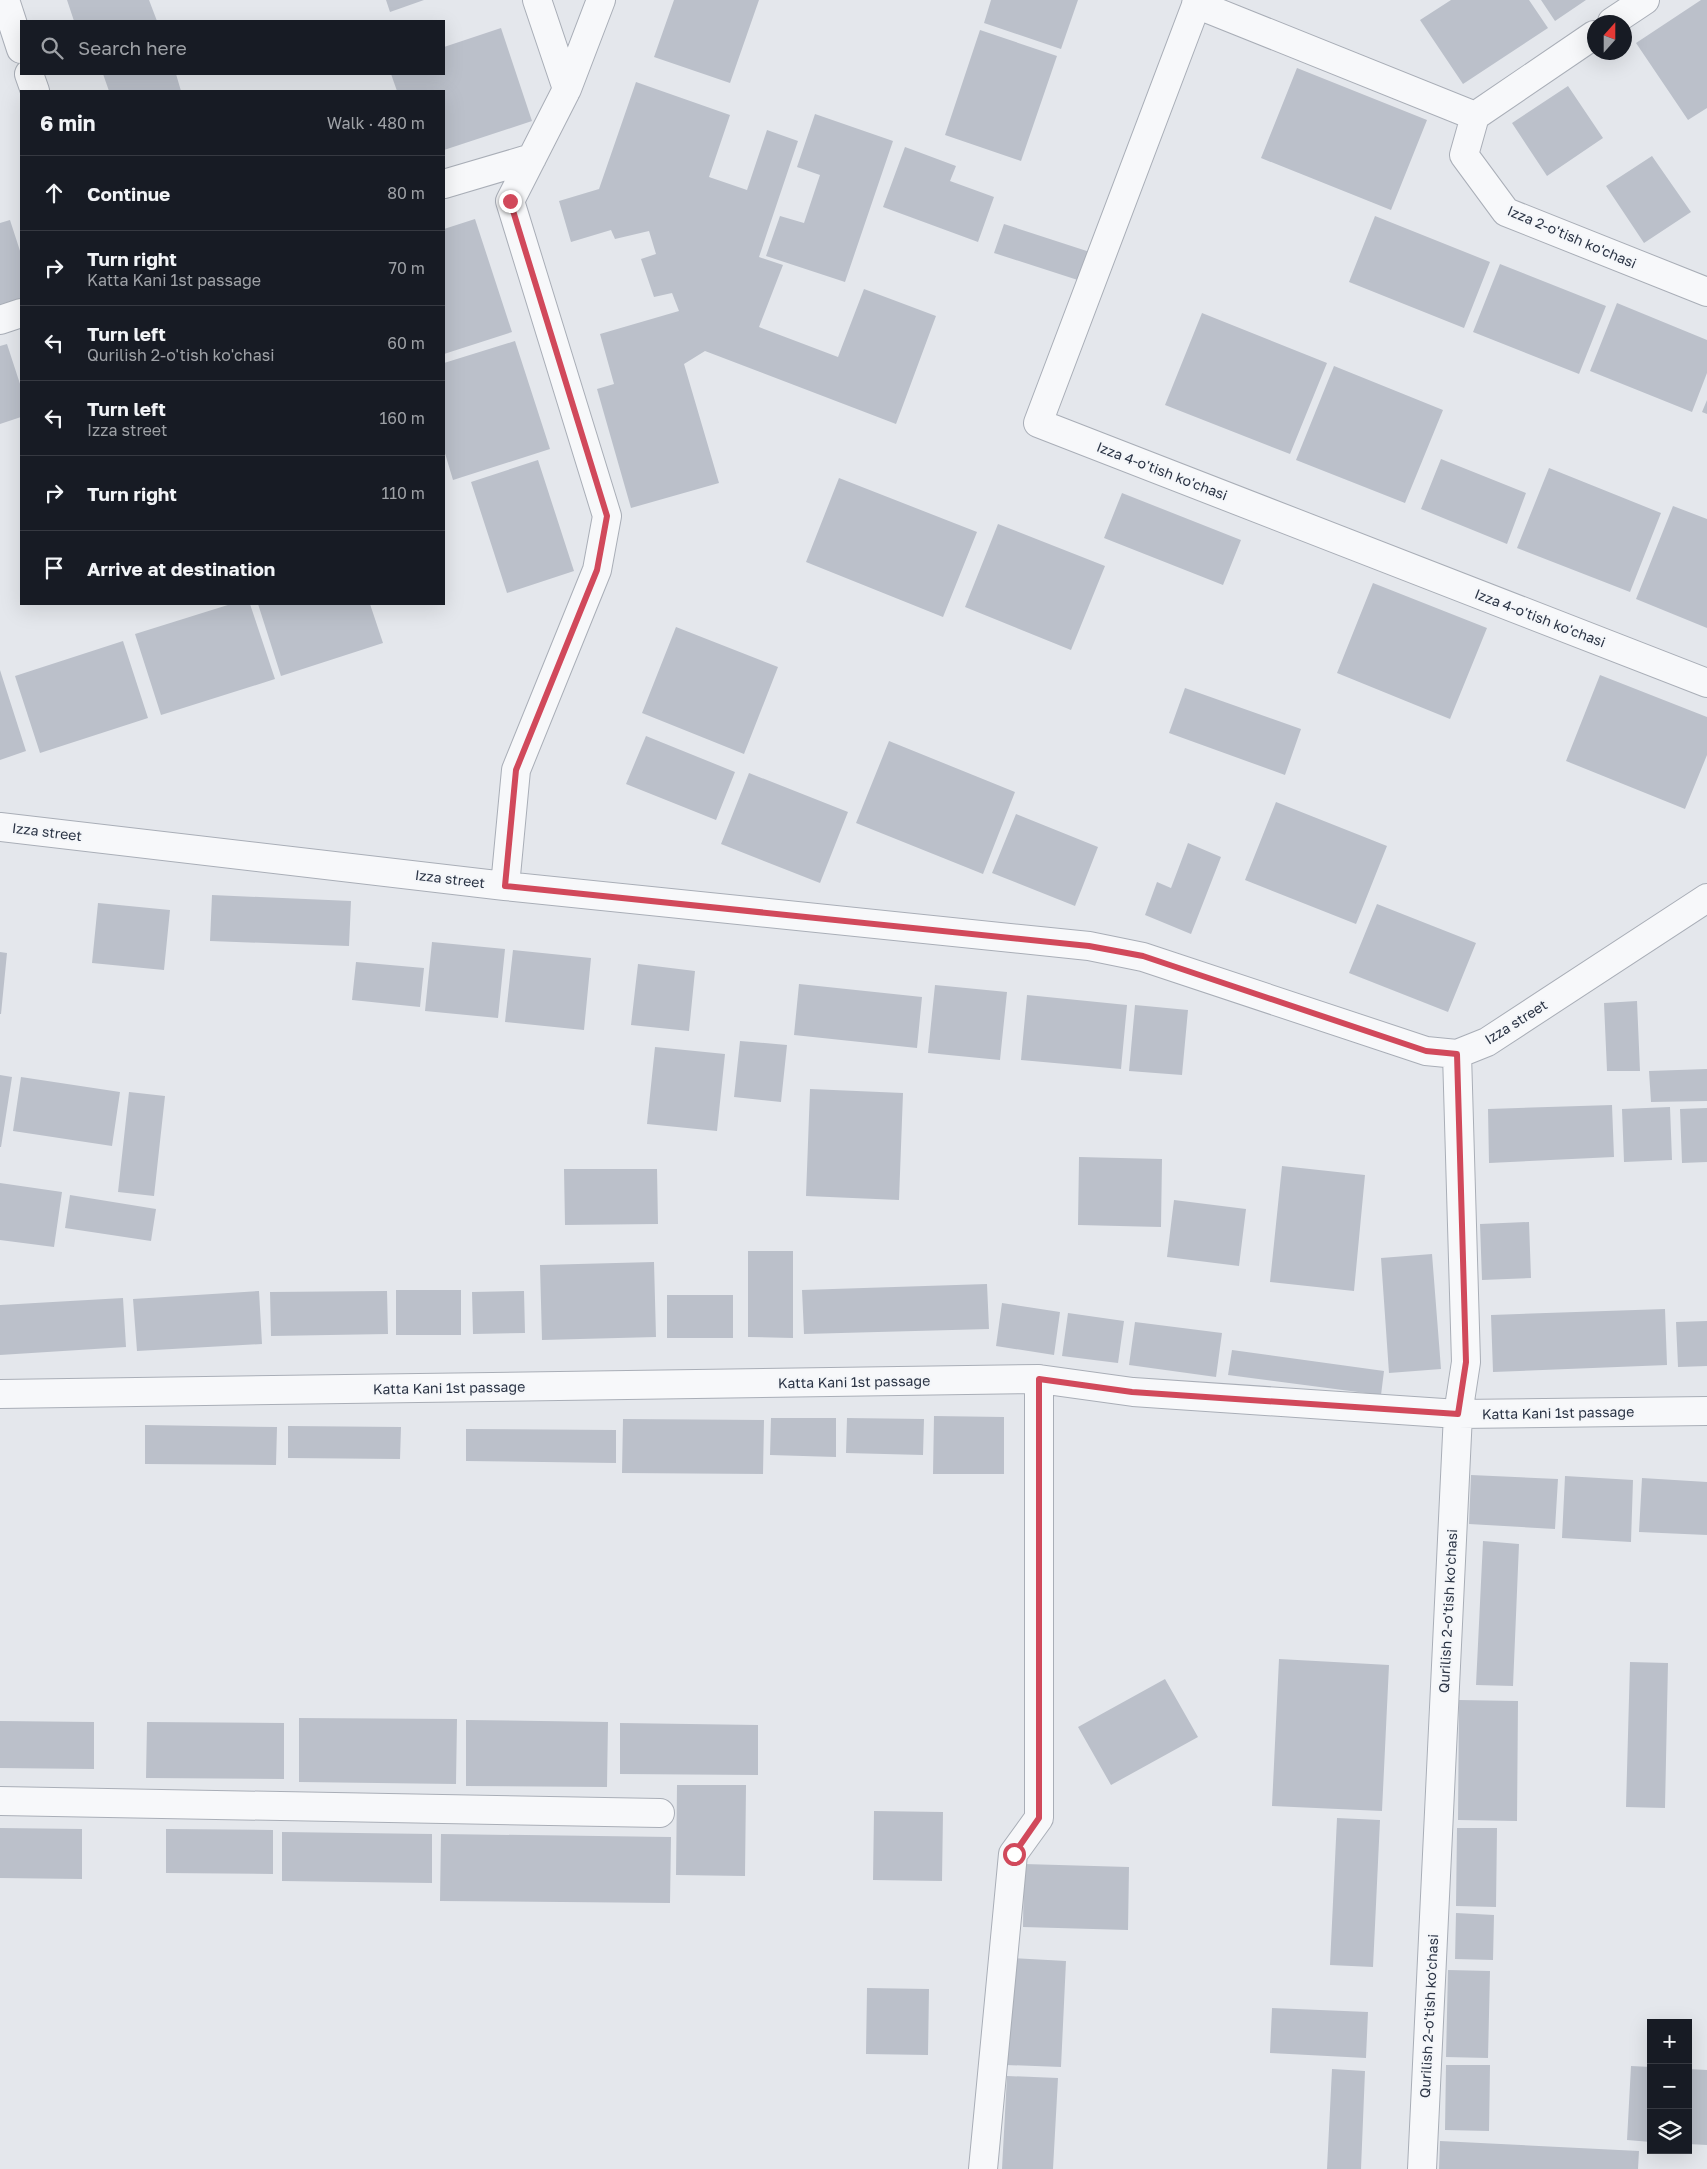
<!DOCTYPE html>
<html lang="en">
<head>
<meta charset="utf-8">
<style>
  body { margin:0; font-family:"Golos Text",sans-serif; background:#242831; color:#f1f3f6 }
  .controls { position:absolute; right:15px; bottom:15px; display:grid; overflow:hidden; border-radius:0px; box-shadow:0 5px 20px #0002 }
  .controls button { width:45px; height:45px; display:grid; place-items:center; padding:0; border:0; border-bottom:1px solid #363941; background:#171b24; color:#f1f3f6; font:25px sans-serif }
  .compass { position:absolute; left:1587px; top:15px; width:45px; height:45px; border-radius:50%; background:#171b24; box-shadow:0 5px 20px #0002; rotate:21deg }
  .stop { position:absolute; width:15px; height:15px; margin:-11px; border:4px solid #d1495b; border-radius:50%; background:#fff }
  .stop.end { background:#d1495b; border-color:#fff; box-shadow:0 1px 5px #0008 }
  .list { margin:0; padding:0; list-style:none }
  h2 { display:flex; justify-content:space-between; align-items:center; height:65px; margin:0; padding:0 20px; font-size:21px }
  h2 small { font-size:16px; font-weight:400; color:#9ea1a6 }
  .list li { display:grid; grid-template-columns:32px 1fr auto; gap:15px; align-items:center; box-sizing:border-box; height:75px; padding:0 20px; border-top:1px solid #363941 }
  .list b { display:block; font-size:19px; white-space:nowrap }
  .list p { margin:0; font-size:16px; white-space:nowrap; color:#9ea1a6 }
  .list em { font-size:16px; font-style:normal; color:#9ea1a6 }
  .icon { flex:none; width:28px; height:28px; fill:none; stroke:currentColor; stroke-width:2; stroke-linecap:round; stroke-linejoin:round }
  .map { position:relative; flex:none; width:1707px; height:2169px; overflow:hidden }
  .search { position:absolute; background:#171b24; box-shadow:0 5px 20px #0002; left:20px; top:20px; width:425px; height:55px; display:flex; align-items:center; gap:12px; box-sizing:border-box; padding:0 18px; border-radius:0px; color:#9ea1a6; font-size:19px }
  .panel { position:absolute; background:#171b24; box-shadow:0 5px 20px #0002; left:20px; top:90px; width:425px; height:515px; border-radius:0px }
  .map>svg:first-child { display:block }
  .building { fill:#bbc0ca }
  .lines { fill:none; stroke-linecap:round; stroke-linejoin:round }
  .minor-casing { stroke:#a9aeb7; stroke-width:30 }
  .minor { stroke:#f7f8fa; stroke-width:28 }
  .route { stroke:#d1495b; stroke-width:6 }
  .labels { text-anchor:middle; stroke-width:4; stroke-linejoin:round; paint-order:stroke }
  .street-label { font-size:14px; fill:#2b3445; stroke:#f4f6f9 }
</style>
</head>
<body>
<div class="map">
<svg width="1707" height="2169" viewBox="0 0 1707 2169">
  <rect width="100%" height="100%" fill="#e4e7ec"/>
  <!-- building -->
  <path class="building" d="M67 0H149L157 21H74Z
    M386 0H424L390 12Z
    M674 0H759L730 83 654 57Z
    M991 0H1078L1061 49 984 23Z
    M1451 0H1529L1548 28 1463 84 1420 20Z
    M1541 0H1586L1555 21Z
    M1701 0H1707V108L1688 120 1636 43Z
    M501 28 532 121 444 150V91H397L391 74H444V47Z
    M980 30 1057 56 1021 161 945 135Z
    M1297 68 1427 120 1391 210 1261 158Z
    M103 74H176L181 91H109Z
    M636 82 730 115 709 177 747 190 767 130 798 141 759 257 783 265 759 327 838 357 864 289 936 316 896 424 705 351 684 364 719 483 631 508 597 389 614 384 600 334 679 311 672 293 654 297 641 259 656 254 649 231 615 239 611 230 571 242 559 201 599 189Z
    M1568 86 1603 138 1547 176 1512 123Z
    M815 114 893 141 845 282 766 256 780 216 804 223 820 175 797 167Z
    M905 147 956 166 950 181 994 197 978 242 883 207Z
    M1652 156 1691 212 1644 243 1606 186Z
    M1375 216 1490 262 1464 328 1349 282Z
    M475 219 512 332 444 354V229Z
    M10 220 21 254V305L0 312V223Z
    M1004 224 1096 254 1087 283 994 253Z
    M1500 264 1606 306 1579 374 1473 332Z
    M1617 303 1707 340V373L1692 412 1590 371Z
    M1202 313 1327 363 1290 454 1165 405Z
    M515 341 550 449 453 480 444 450V363Z
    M7 344 21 387V417L0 424V346Z
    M1334 366 1443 410 1405 503 1296 460Z
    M1707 400V414L1702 412Z
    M1441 459 1526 493 1507 544 1421 509Z
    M538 460 574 571 507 593 471 482Z
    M1549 468 1661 513 1630 592 1517 548Z
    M839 478 977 532 943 617 806 562Z
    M1122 493 1241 540 1223 585 1104 538Z
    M1673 506 1707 519V628L1636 599Z
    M998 524 1105 566 1071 650 965 607Z
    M1373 583 1487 628 1450 719 1337 673Z
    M231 604H250L275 679 161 715 135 634Z
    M258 604H370L383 643 281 676Z
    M676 627 778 667 744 754 642 713Z
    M123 641 148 718 40 753 15 676Z
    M0 670 26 751 0 760Z
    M1600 675 1707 717V755L1685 809 1566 761Z
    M1185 688 1301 729 1285 775 1169 733Z
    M646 736 735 772 716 820 626 784Z
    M889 741 1015 792 983 874 856 823Z
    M749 773 848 812 820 883 721 844Z
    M1276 802 1387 846 1356 924 1245 880Z
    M1016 814 1098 847 1075 906 992 873Z
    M1188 843 1221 857 1191 934 1145 915 1157 882 1171 888Z
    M212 895 351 901 349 946 210 941Z
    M98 903 170 910 164 970 92 963Z
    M1377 904 1476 943 1448 1012 1349 973Z
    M432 942 505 949 498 1018 425 1011Z
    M513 950 591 958 584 1030 505 1022Z
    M0 952 7 953 1 1014H0Z
    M356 962 424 968 420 1007 352 1000Z
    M638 964 695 971 689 1031 631 1025Z
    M799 984 922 997 917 1048 794 1035Z
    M935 985 1007 992 1000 1060 928 1053Z
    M1027 995 1127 1005 1121 1069 1021 1060Z
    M1637 1001 1640 1071H1607L1604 1003Z
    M1135 1005 1188 1010 1182 1075 1129 1071Z
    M740 1041 787 1045 781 1102 734 1097Z
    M655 1047 725 1054 717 1131 647 1124Z
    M1707 1069V1101L1651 1102 1649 1071Z
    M0 1075 12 1077 1 1147H0Z
    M21 1077 120 1092 112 1146 13 1131Z
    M810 1089 903 1093 899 1200 806 1196Z
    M129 1092 165 1096 154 1196 118 1192Z
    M1612 1105 1614 1157 1489 1163 1488 1109Z
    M1670 1107 1672 1160 1624 1162 1622 1109Z
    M1707 1108V1162L1682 1163 1680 1109Z
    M1079 1157 1162 1159 1161 1227 1078 1225Z
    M1282 1166 1365 1175 1354 1291 1270 1282Z
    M564 1169H657L658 1224 565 1225Z
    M0 1183 62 1192 54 1247 0 1240Z
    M70 1195 156 1209 151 1241 65 1228Z
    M1174 1200 1246 1209 1239 1266 1167 1257Z
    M1529 1222 1531 1278 1482 1280 1480 1224Z
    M748 1251H793V1338L748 1337Z
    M1432 1254 1441 1369 1389 1373 1381 1258Z
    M654 1262 656 1337 542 1340 540 1265Z
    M987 1284 989 1329 804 1334 802 1290Z
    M396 1290H461V1335H396Z
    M259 1291 262 1344 137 1351 133 1299Z
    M387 1291 388 1334 271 1336 270 1292Z
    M524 1291 525 1333 473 1334 472 1292Z
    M667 1295H733V1338H667Z
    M123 1298 126 1347 0 1355V1305Z
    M1002 1303 1060 1312 1054 1355 996 1346Z
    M1665 1309 1667 1365 1493 1372 1491 1315Z
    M1068 1313 1124 1321 1118 1363 1062 1356Z
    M1707 1321V1366L1678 1367 1676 1322Z
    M1135 1322 1222 1333 1216 1377 1129 1365Z
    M1232 1350 1384 1371 1381 1395 1228 1375Z
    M934 1416 1004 1417V1474H933Z
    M771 1418H836V1457L770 1455Z
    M847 1418 924 1419 923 1455 846 1453Z
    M623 1419 764 1420 763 1474 622 1473Z
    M145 1425 277 1427 276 1465 145 1464Z
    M288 1426 401 1427 400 1459 288 1458Z
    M466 1429 616 1430V1463L466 1461Z
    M1471 1475 1558 1479 1555 1529 1469 1524Z
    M1565 1476 1633 1480 1631 1542 1562 1538Z
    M1642 1478 1707 1482V1535L1639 1532Z
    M1483 1541 1519 1544 1513 1686 1476 1685Z
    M1279 1659 1389 1665 1382 1811 1272 1806Z
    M1630 1662 1668 1663 1665 1808 1626 1807Z
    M1165 1679 1198 1737 1111 1785 1078 1727Z
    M1459 1700 1518 1701 1517 1821 1458 1820Z
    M299 1718 457 1719 456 1784 299 1782Z
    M466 1720 608 1722 607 1787 466 1786Z
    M0 1721 94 1722V1769L0 1768Z
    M147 1722 284 1723V1779L146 1778Z
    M620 1723 758 1725V1775L620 1774Z
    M677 1785H746L745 1876 676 1875Z
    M874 1811 943 1812 942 1881 873 1880Z
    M1337 1818 1380 1820 1373 1967 1330 1965Z
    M0 1828 82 1829V1879L0 1878Z
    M1457 1828H1497L1496 1907 1456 1906Z
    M166 1829 273 1830V1874L166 1873Z
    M282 1832 432 1834V1883L282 1881Z
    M441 1834 671 1837 670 1903 440 1901Z
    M1024 1864 1129 1867 1128 1930 1023 1927Z
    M1456 1913 1494 1915 1493 1960 1455 1959Z
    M1011 1958 1066 1961 1061 2067 1006 2065Z
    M1448 1970 1490 1971 1488 2058 1446 2057Z
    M867 1988 929 1989 928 2055 866 2054Z
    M1272 2008 1368 2012 1366 2058 1270 2053Z
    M1446 2065H1490L1489 2131 1445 2130Z
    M1631 2066 1651 2067V2142L1627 2140Z
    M1332 2069 1365 2071 1361 2169H1327Z
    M1688 2069 1707 2070V2145L1688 2144Z
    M1007 2076 1058 2078 1053 2169H1002Z
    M1440 2141 1639 2151 1638 2169H1439Z"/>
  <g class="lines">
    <!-- minor casing -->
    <g class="minor-casing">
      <path id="minor" d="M5 0 21 49
        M1198 0 1038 423 1707 683
        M1196 4 1475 116
        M1612 22 1645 0
        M1594 35 1475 116 1464 155 1506 212 1707 292
        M29 74 35 91
        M567 89 601 0
        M444 184 532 158
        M0 320 21 313
        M0 827 505 886 1089 946 1143 957 1426 1051 1457 1054 1487 1042 1707 898
        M505 886 516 770 597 570 607 516 510 201 567 89 537 0
        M0 1394 1039 1379 1133 1392 1458 1414 1707 1411
        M0 1801 660 1813
        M983 2169 1013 1854 1039 1818V1379
        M1422 2169 1458 1414 1466 1362 1457 1054"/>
    </g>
    <!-- minor -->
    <use href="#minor" class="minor"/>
  </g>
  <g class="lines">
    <!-- route -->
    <path class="route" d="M510 201 607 516 597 570 516 770 505 886 1089 946 1143 956 1426 1051 1457 1054 1466 1362 1458 1414 1132 1392 1039 1379V1818L1014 1854"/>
  </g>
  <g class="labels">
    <!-- street labels -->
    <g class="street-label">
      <text transform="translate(1572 237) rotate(23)" y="5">Izza 2-o'tish ko'chasi</text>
      <text transform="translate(1162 471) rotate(21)" y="5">Izza 4-o'tish ko'chasi</text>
      <text transform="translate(1540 618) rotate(21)" y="5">Izza 4-o'tish ko'chasi</text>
      <text transform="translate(47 832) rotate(7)" y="5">Izza street</text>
      <text transform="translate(450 879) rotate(7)" y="5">Izza street</text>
      <text transform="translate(1516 1022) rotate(-32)" y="5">Izza street</text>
      <text transform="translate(854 1382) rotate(-1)" y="5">Katta Kani 1st passage</text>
      <text transform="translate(449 1388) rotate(-1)" y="5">Katta Kani 1st passage</text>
      <text transform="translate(1558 1413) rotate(-1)" y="5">Katta Kani 1st passage</text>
      <text transform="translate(1448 1611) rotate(-87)" y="5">Qurilish 2-o'tish ko'chasi</text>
      <text transform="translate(1429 2016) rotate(-87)" y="5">Qurilish 2-o'tish ko'chasi</text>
    </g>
  </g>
</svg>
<div class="controls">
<button>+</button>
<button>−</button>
<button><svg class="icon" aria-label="layers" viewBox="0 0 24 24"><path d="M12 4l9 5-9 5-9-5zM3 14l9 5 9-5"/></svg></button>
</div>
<svg class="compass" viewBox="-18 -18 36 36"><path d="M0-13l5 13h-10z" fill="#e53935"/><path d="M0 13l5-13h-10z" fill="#9ea1a6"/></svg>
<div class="stop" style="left:1014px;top:1854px"></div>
<div class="stop end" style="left:510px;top:201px"></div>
<div class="search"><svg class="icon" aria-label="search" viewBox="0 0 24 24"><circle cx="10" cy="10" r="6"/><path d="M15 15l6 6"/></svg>Search here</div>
<section class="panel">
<h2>6 min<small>Walk · 480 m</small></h2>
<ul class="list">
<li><svg class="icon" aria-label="ahead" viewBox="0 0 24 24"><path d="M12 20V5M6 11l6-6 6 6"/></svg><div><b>Continue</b></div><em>80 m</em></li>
<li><svg class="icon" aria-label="right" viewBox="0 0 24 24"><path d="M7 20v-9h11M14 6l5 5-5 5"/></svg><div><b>Turn right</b><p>Katta Kani 1st passage</p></div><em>70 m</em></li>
<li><svg class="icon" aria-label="left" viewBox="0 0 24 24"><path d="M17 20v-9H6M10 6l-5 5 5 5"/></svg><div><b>Turn left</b><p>Qurilish 2-o'tish ko'chasi</p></div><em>60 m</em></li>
<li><svg class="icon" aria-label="left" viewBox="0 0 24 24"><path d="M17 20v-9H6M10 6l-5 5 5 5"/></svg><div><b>Turn left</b><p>Izza street</p></div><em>160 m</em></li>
<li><svg class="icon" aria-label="right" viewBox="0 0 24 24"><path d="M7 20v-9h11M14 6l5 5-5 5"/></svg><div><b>Turn right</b></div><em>110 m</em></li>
<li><svg class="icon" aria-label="arrive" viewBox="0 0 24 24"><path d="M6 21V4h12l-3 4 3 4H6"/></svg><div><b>Arrive at destination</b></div></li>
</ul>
</section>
</div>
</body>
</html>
